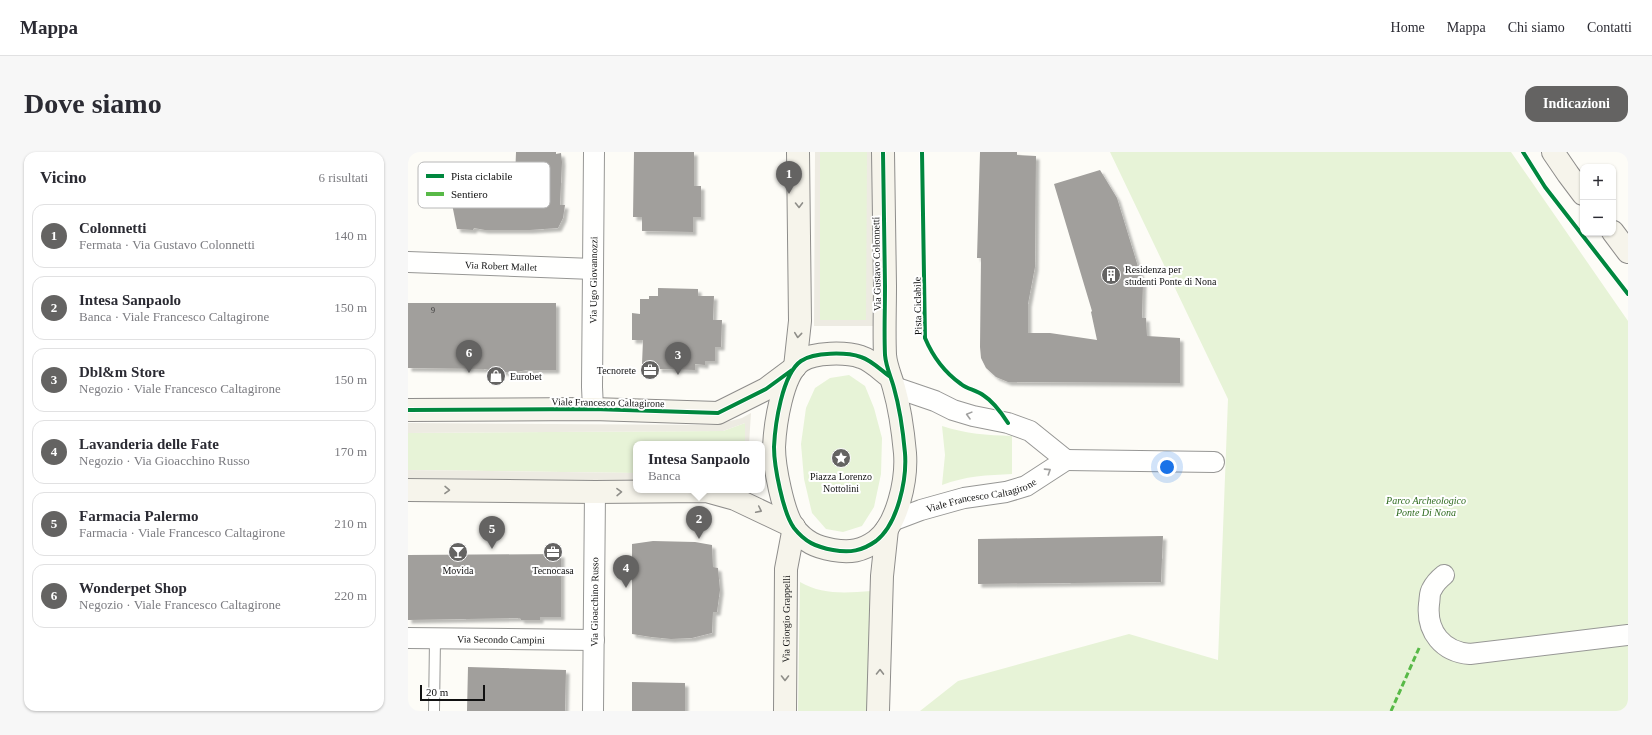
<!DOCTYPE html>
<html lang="it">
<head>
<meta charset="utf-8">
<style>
  body { margin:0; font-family:"Times New Roman",serif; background:#f7f7f7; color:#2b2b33 }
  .controls { position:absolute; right:12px; top:12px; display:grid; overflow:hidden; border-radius:8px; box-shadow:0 1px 3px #0004 }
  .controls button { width:36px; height:36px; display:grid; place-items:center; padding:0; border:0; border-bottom:1px solid #e1e1e2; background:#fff; color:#2b2b33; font:20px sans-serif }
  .scale { position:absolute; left:12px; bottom:10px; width:65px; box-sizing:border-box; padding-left:4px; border:2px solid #111; border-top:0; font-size:11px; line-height:14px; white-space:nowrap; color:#111; -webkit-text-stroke:3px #fff; paint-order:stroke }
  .you { position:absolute; left:759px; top:315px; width:14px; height:14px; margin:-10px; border:3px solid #fff; border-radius:50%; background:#1a73e8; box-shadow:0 0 0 6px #1a73e833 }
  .badge { display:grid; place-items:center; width:26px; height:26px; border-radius:50%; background:#646362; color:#fff; font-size:13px; font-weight:700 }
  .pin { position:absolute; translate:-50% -33px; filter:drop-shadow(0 1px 2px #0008) }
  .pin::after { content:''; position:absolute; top:21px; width:14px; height:12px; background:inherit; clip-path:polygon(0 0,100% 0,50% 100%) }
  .popup { position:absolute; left:225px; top:289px; width:132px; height:52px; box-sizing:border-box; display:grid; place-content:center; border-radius:8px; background:#fff; filter:drop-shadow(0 1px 3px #0005); font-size:13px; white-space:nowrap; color:#7c7c81 }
  .popup b { font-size:15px; color:#2b2b33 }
  .popup::after { content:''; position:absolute; left:50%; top:100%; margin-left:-8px; border:8px solid transparent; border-top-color:#fff }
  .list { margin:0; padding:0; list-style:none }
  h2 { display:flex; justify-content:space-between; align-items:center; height:52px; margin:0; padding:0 16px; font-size:17px }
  h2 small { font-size:13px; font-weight:400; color:#7c7c81 }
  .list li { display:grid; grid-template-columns:26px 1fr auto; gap:12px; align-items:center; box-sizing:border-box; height:64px; margin:0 8px 8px; padding:0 8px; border:1px solid #e1e1e2; border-radius:12px }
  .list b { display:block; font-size:15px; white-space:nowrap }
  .list p { margin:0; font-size:13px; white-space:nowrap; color:#7c7c81 }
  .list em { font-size:13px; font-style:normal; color:#7c7c81 }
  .map { position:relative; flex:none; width:1220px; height:559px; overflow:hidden; border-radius:12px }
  header { display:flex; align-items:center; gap:24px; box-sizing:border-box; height:56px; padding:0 20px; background:#fff; border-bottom:1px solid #e1e1e2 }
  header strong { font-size:19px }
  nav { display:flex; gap:22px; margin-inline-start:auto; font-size:14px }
  .intro { display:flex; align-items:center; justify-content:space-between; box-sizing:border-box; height:96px; padding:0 24px }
  h1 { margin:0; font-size:28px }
  .button { padding:10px 18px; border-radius:12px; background:#646362; color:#fff; font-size:14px; font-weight:700 }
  main { display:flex; gap:24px; padding:0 24px }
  aside { flex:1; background:#fff; border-radius:12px; box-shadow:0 1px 3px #0004 }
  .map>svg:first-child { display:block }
  .green { fill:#e7f3d7 }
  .plaza { fill:#edebe2 }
  .building { fill:#a19f9c; filter:url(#shadow) }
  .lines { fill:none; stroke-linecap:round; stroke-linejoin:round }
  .lane-casing { stroke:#979795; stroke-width:12 }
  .street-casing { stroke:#979795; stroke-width:22 }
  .secondary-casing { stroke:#8e8d8b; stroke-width:24 }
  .lane { stroke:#fffffe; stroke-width:10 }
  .street { stroke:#fffffe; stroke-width:20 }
  .secondary { stroke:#f6f4eb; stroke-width:22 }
  .quiet { stroke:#58b947; stroke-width:3; stroke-dasharray:6 3; stroke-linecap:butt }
  .cycleway-casing { stroke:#fff; stroke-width:6 }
  .cycleway { stroke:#00873e; stroke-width:4 }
  .oneway { stroke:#8f8e89 }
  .oneway2 { stroke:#a0a09f }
  .labels { text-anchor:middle; stroke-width:4; stroke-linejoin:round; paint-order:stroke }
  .number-label { font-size:8px; fill:#353434 }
  .street-label { font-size:10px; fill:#111; stroke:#fff }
  .poi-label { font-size:10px; fill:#111; stroke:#fff }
  .park-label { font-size:10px; font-style:italic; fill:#2f6b1f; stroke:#fff }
  .key { fill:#fff; stroke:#b8b8b8; stroke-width:1 }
  .key-label { font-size:11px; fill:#111 }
</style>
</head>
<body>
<header>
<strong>Mappa</strong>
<nav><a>Home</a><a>Mappa</a><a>Chi siamo</a><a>Contatti</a></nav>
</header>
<div class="intro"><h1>Dove siamo</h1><a class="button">Indicazioni</a></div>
<main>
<aside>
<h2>Vicino<small>6 risultati</small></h2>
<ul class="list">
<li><span class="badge">1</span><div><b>Colonnetti</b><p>Fermata · Via Gustavo Colonnetti</p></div><em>140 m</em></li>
<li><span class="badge">2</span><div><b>Intesa Sanpaolo</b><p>Banca · Viale Francesco Caltagirone</p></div><em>150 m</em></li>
<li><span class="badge">3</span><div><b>Dbl&amp;m Store</b><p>Negozio · Viale Francesco Caltagirone</p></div><em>150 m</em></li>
<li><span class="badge">4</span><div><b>Lavanderia delle Fate</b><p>Negozio · Via Gioacchino Russo</p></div><em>170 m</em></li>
<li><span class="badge">5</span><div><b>Farmacia Palermo</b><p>Farmacia · Viale Francesco Caltagirone</p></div><em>210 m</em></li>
<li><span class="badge">6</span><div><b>Wonderpet Shop</b><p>Negozio · Viale Francesco Caltagirone</p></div><em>220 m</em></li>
</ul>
</aside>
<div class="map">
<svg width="1220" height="559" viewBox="0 0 1220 559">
  <defs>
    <filter id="shadow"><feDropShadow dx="3.5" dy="3.5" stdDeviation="1" flood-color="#0004"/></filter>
  </defs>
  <rect width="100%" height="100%" fill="#fdfcf7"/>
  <!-- green -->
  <path class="green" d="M412 0H459V168H412Z
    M702 0H1103L1220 169V559H512L550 529 721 482 810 508 820 247Z
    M441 223 457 234 466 256 474 286 473 322 466 355 454 374 435 380 418 377 404 361 396 327 393 292 398 256 407 236 422 226Z
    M337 271V292H228V321L0 318V281L315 279Z
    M534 274C559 282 578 283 604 284V322C580 323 557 324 534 333L537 303Z
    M392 430C414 443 438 441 463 439L461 538 459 559H390Z"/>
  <!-- plaza -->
  <path class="plaza" d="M407 0H412V168H458L459 0H466V174H406Z
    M343 261 341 292H337V271L315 279 0 281V271L306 273 334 266Z
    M0 318 228 321V329L0 326Z"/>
  <!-- building -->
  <path class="building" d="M108 0H148V2L153 1 154 10 152 53H157L155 66 150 76 122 78H77L66 76 65 78 49 77 43 47 49 48V25L107 27Z
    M226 0H286V34H293V65H285V80L234 79V65H225Z
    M572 0H609V3L628 4 627 115 620 152V181H642L689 188 683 160 684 159 646 32 692 18 709 46 735 131 734 166H738L739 184 772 186V231L600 230 588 225 578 216 573 206 572 195 573 106H569Z
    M250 136 290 137V144H306L305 168H314L313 195H307V209H297V213L287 212V218L250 217V212H234L235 188H224V161L232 162V147H241V144H250Z
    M0 151H148V218H119L103 221 76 217 0 216Z
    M755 384 753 430 570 432V387Z
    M245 389 287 390 304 393 305 415 310 416 312 438 309 460H305L304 481 284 486 263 487 243 485 224 482V392Z
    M153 402V465H132V468H113L112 466 0 468V403Z
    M60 515 158 518 157 559H59Z
    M224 530 277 531V559H224Z"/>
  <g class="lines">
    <!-- lane casing -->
    <g class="lane-casing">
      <path id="lane" d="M26 559 27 487"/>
    </g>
    <!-- street casing -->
    <g class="street-casing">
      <g id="street">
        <path id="s1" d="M0 110 185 117"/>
        <path id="s2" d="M185 257 184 235 186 0"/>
        <path d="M658 308 806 310"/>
        <path id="s3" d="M484 369 513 358 556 346 598 340 618 334 658 308 622 279 600 271 565 264 545 258 527 249 486 235"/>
        <path d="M1036 423C1031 427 1027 431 1024 437 1021 441 1022 447 1021 452 1018 480 1035 500 1062 502L1220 483"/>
        <path id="s4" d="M0 486 186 488"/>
        <path id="s5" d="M185 559 187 340"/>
      </g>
    </g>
    <!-- secondary casing -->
    <g class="secondary-casing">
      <g id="secondary">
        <path d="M475 0C476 45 476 89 477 134 477 157 476 180 477 203 478 215 483 225 486 236 492 257 495 279 497 301 499 327 490 372 468 389 454 399 442 401 425 398 408 395 397 390 386 376 375 361 366 314 366 295 367 273 374 222 393 209 406 200 438 200 453 205 463 208 473 218 481 224"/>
        <path d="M1145 0 1160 22 1175 42"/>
        <path d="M1205 80 1220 100"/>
        <path d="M387 215 392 169 390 0"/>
        <path d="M0 258 185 257 310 261 358 237 386 216"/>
        <path d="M0 338 187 340 298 339 327 347 386 375"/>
        <path id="s6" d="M377 559 378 417 386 375"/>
        <path d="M470 559 474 424 479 377"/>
      </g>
    </g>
    <!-- lane -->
    <use href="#lane" class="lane"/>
    <!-- street -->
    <use href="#street" class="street"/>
    <!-- secondary -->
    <use href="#secondary" class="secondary"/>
    <!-- quiet -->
    <path class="quiet" d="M983 559 1012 494"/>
    <!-- cycleway casing -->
    <g class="cycleway-casing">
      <path id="cycleway" d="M475 0C476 45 476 89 477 134 477 157 476 180 477 203 478 215 483 225 486 236 492 257 495 279 497 301 499 327 490 372 468 389 454 399 442 401 425 398 408 395 397 390 386 376 375 361 366 314 366 295 367 273 374 222 393 209 406 200 438 200 453 205 463 208 473 218 481 224
        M514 0 517 186C525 205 536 220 553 232 559 237 568 238 575 243 586 250 593 260 600 271
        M1115 0 1137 35 1220 142
        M0 258 185 257 310 261 358 237 384 218"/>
    </g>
    <!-- cycleway -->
    <use href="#cycleway" class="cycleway"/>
  </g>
  <!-- one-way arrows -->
  <defs><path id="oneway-chevron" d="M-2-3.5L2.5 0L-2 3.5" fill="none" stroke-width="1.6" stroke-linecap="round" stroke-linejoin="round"/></defs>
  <g class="oneway">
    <use href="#oneway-chevron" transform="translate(391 53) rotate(89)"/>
    <use href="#oneway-chevron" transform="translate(390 183) rotate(96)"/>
    <use href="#oneway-chevron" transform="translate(39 338) rotate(1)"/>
    <use href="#oneway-chevron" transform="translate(211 340) rotate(-1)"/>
    <use href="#oneway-chevron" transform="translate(351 358) rotate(26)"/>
    <use href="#oneway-chevron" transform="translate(472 520) rotate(-89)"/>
    <use href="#oneway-chevron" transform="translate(377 526) rotate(90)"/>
  </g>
  <g class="oneway2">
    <use href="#oneway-chevron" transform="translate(561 263) rotate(-165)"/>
    <use href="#oneway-chevron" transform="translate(640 319) rotate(-33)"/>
  </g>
  <!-- icons -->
  <defs>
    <g id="building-disc" transform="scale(1)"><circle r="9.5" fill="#646362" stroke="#fff"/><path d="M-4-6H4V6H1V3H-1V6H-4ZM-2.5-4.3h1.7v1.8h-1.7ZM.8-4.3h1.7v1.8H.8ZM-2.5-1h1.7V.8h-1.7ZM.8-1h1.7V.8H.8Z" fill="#fff"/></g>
    <g id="office-disc" transform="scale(1)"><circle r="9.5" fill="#646362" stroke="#fff"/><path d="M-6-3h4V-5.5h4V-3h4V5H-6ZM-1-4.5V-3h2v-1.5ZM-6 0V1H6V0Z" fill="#fff"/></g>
    <g id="shop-disc" transform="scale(1)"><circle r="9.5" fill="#646362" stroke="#fff"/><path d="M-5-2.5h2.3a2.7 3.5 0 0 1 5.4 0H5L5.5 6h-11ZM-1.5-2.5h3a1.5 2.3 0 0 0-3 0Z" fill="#fff"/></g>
    <g id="sight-disc" transform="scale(1)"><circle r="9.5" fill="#646362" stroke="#fff"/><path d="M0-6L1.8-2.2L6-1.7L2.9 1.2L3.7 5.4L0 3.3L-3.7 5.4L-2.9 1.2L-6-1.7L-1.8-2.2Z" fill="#fff"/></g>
    <g id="bar-disc" transform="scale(1)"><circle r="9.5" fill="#646362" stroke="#fff"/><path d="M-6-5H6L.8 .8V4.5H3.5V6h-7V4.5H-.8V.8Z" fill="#fff"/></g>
  </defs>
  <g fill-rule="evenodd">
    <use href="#building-disc" x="703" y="123"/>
    <use href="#office-disc" x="242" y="218"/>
    <use href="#shop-disc" x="88" y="224"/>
    <use href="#sight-disc" x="433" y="306"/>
    <use href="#bar-disc" x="50" y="400"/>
    <use href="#office-disc" x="145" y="400"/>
  </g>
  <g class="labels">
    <!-- number labels -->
    <g class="number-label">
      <text x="25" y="161">9</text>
    </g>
    <!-- street labels -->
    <g class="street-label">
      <text transform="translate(468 112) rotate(-91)" y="4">Via Gustavo Colonnetti</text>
      <text dy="4" stroke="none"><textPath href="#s1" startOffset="93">Via Robert Mallet</textPath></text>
      <text dy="4" stroke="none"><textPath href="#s2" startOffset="129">Via Ugo Giovannozzi</textPath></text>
      <text transform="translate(509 154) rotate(-91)" y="4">Pista Ciclabile</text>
      <text transform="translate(200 250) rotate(1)" y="4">Viale Francesco Caltagirone</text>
      <text dy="4" stroke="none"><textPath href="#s3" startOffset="93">Viale Francesco Caltagirone</textPath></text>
      <text dy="4" stroke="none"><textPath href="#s5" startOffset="109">Via Gioacchino Russo</textPath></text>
      <text dy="4" stroke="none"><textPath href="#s6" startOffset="92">Via Giorgio Grappelli</textPath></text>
      <text dy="4" stroke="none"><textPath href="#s4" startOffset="93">Via Secondo Campini</textPath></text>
    </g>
    <!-- poi labels -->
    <g class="poi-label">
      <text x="717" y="121" text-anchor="start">Residenza per<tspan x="717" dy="12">studenti Ponte di Nona</tspan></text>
      <text x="228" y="222" text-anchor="end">Tecnorete</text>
      <text x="102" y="228" text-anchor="start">Eurobet</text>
      <text x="433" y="328">Piazza Lorenzo<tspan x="433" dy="12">Nottolini</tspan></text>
      <text x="50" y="422">Movida</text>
      <text x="145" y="422">Tecnocasa</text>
    </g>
    <!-- park labels -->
    <g class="park-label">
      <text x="1018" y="352">Parco Archeologico<tspan x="1018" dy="12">Ponte Di Nona</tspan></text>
    </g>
  </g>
  <!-- legend -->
  <rect x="10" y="10" width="132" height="46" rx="6" class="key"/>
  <rect x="18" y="22" width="18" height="4" fill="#00873e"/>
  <rect x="18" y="40" width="18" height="4" fill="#58b947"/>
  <g class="key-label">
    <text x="43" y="28">Pista ciclabile</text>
    <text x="43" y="46">Sentiero</text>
  </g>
</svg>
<div class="controls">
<button>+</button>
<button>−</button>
</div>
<div class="scale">20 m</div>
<div class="you"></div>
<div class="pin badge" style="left:381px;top:42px">1</div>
<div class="pin badge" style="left:291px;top:387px">2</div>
<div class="popup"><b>Intesa Sanpaolo</b>Banca</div>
<div class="pin badge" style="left:270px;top:223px">3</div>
<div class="pin badge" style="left:218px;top:436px">4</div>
<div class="pin badge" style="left:84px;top:397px">5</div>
<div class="pin badge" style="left:61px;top:221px">6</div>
</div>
</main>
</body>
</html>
